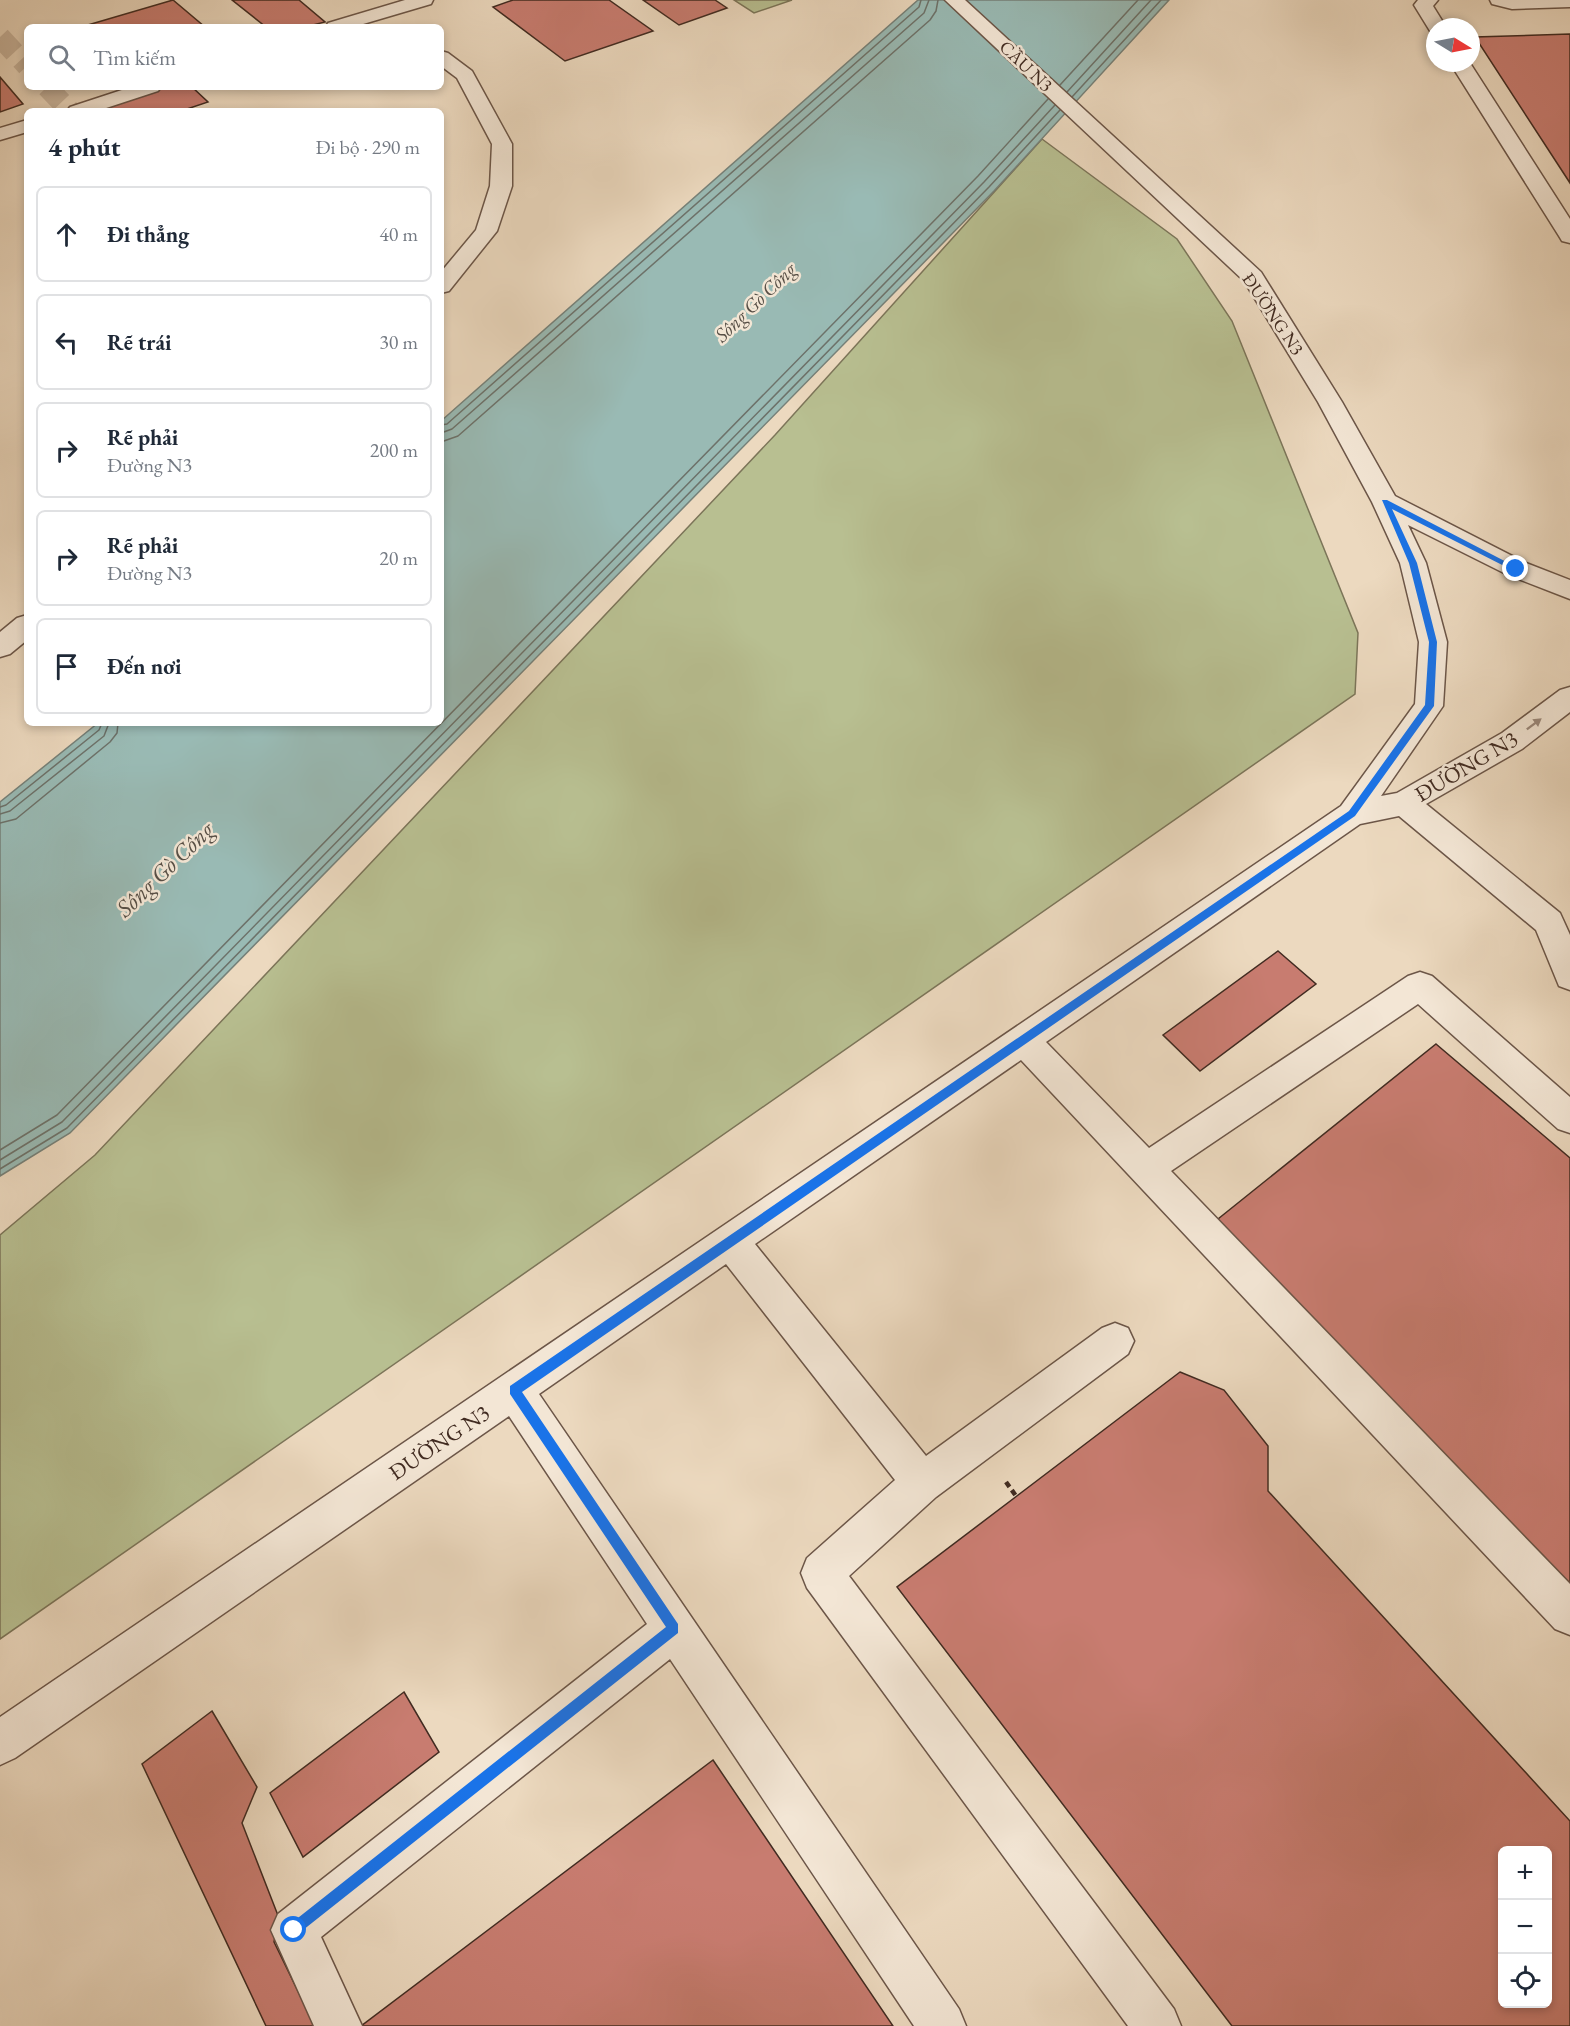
<!DOCTYPE html>
<html lang="vi">
<head>
<meta charset="utf-8">
<style>
  body { margin:0; font-family:"EB Garamond",serif; background:#f6f6f7; color:#1f2937 }
  .controls { position:absolute; right:18px; bottom:18px; display:grid; overflow:hidden; border-radius:9px; box-shadow:0 3px 9px #0003 }
  .controls button { width:54px; height:54px; display:grid; place-items:center; padding:0; border:0; border-bottom:2px solid #e0e1e3; background:#fff; color:#1f2937; font:30px sans-serif }
  .compass { position:absolute; left:1426px; top:18px; width:54px; height:54px; border-radius:50%; background:#fff; box-shadow:0 3px 9px #0003; rotate:100deg }
  .stop { position:absolute; width:18px; height:18px; margin:-14px; border:4px solid #1a73e8; border-radius:50%; background:#fff }
  .stop.end { background:#1a73e8; border-color:#fff; box-shadow:0 2px 6px #0008 }
  .list { margin:0; padding:0; list-style:none }
  h2 { display:flex; justify-content:space-between; align-items:center; height:78px; margin:0; padding:0 24px; font-size:26px }
  h2 small { font-size:20px; font-weight:400; color:#747a83 }
  .list li { display:grid; grid-template-columns:39px 1fr auto; gap:18px; align-items:center; box-sizing:border-box; height:96px; margin:0 12px 12px; padding:0 12px; border:2px solid #e0e1e3; border-radius:9px }
  .list b { display:block; font-size:22px; white-space:nowrap }
  .list p { margin:0; font-size:20px; white-space:nowrap; color:#747a83 }
  .list em { font-size:20px; font-style:normal; color:#747a83 }
  .icon { flex:none; width:33px; height:33px; fill:none; stroke:currentColor; stroke-width:2; stroke-linecap:round; stroke-linejoin:round }
  .map { position:relative; flex:none; width:1570px; height:2026px; overflow:hidden }
  .search { position:absolute; background:#fff; box-shadow:0 3px 9px #0003; left:24px; top:24px; width:420px; height:66px; display:flex; align-items:center; gap:15px; box-sizing:border-box; padding:0 21px; border-radius:9px; color:#747a83; font-size:22px }
  .panel { position:absolute; background:#fff; box-shadow:0 3px 9px #0003; left:24px; top:108px; width:420px; height:618px; border-radius:9px }
  .map>svg:first-child { display:block }
  .green { fill:#b8bf91; stroke:#7c7559; stroke-width:1.5 }
  .water { fill:#99bab4; stroke:#768179; stroke-width:1.5 }
  .lines { fill:none; stroke-linecap:round; stroke-linejoin:round }
  .shore { stroke:#6d726a; stroke-width:1.5 }
  .building { fill:#c87c70; stroke:#412b21; stroke-width:1.5; fill-rule:evenodd }
  .minor-tunnel { stroke:#cab69f; stroke-width:21; stroke-dasharray:21 10; stroke-linecap:butt }
  .minor-casing { stroke:#6c5648; stroke-width:3 }
  .path { stroke:#412b21; stroke-width:4.5; stroke-dasharray:6 4; stroke-linecap:butt }
  .minor { fill:#f3e6d5; fill-rule:evenodd }
  .oneway { fill:#9a887b }
  .route { fill:#1a73e8 }
  .labels { text-anchor:middle; stroke-width:5; stroke-linejoin:round; paint-order:stroke }
  .far-street-label { font-size:18px; fill:#412b21; stroke:#f3e6d5 }
  .far-water-label { font-size:20px; font-style:italic; fill:#574f46; stroke:#f3e6d5 }
  .street-label { font-size:22px; fill:#412b21; stroke:#f3e6d5 }
  .water-label { font-size:24px; font-style:italic; fill:#574f46; stroke:#f3e6d5 }
</style>
</head>
<body>
<div class="map">
<svg width="1570" height="2026" viewBox="0 0 1570 2026">
  <rect width="100%" height="100%" fill="#ecd9bf"/>
  <filter id="stains"><feTurbulence type="fractalNoise" baseFrequency=".00333" numOctaves="4"/><feColorMatrix values="0 0 0 0 .2 0 0 0 0 .09 0 0 0 0 .02 0 0 0 .5 -.17"/></filter>
  <radialGradient id="worn" r=".72"><stop offset=".6" stop-color="#630" stop-opacity="0"/><stop offset="1" stop-color="#630" stop-opacity=".3"/></radialGradient>
  <!-- green -->
  <path class="green" d="M734 0H792L754 13Z
    M1042 139 1177 239 1232 321 1358 633 1355 694 0 1639V1235L95 1155 775 435Z"/>
  <!-- water -->
  <path class="water" d="M918 0H1169L994 191 70 1133 0 1176V802L98 723H441V421Z"/>
  <g class="lines">
    <!-- shore -->
    <path class="shore" d="M1060 85 1138 0
      M1067 92 1151 0
      M1072 97 1161 0
      M441 425 447 424 919 7 921 0
      M441 433 452 429 924 13 929 0
      M441 442 458 436 930 20 936 11 938 0
      M0 807 6 805 99 730 102 723
      M0 814 10 811 104 736 109 723
      M0 823 16 819 110 742 117 733 118 723
      M0 1150 57 1115 978 176 1048 99
      M0 1160 62 1122 984 182 1055 105
      M0 1169 67 1128 989 187 1060 110"/>
  </g>
  <!-- building -->
  <path class="building" d="M173 0 205 27H81Z
    M232 0H299L325 22 305 27H266Z
    M513 0H609L653 31 565 61 493 7Z
    M643 0H715L727 8 679 25Z
    M1570 34V183L1475 37Z
    M0 77 23 104 0 112Z
    M166 87H192L208 102 181 111H106L102 107Z
    M1278 951 1316 984 1200 1071 1163 1035Z
    M1436 1044 1570 1158V1591L1208 1227Z
    M1180 1372 1224 1390 1268 1446V1491L1570 1821V2026H1232L897 1587ZM1502 1850H1548V2004H1502Z
    M404 1692 439 1752 303 1857 270 1793Z
    M212 1711 257 1787 242 1823 279 1918 274 1942 315 2026H266L142 1764Z
    M713 1760 893 2026H361Z"/>
  <g class="lines">
    <!-- minor-tunnel -->
    <path class="minor-tunnel" d="M0 37 27 66
      M47 87 70 111"/>
    <!-- minor casing -->
    <g class="minor-casing">
      <path id="minor" d="M405 0H433L431 4 353 27H326L328 23Z
        M945 0H965L1261 272 1342 402 1395 496 1526 563 1570 580V599L1508 575 1408 525 1426 563 1447 642 1443 706 1381 796 1397 793 1502 733 1560 690 1570 687V712L1522 749 1426 804 1560 913 1570 935V990L1559 986 1536 930 1399 816 1360 824 1046 1042 1149 1148 1408 976 1420 972 1432 976 1570 1097V1133L1558 1129 1418 1004 1171 1171 1570 1584V1635L1555 1629 1021 1060 755 1244 926 1456 1102 1328 1115 1323 1128 1328 1134 1341 1128 1354 936 1497 849 1576 1174 2009 1181 2026H1128L807 1588 801 1573 807 1558 895 1480 726 1264 539 1394 959 2009 966 2026H914L670 1659 321 1937 362 2026H314L271 1930 278 1914 647 1624 509 1416 15 1758 0 1765V1717L1341 806 1415 704 1419 642 1400 563 1372 502 1318 402 1244 281Z
        M1418 0H1438L1433 6 1446 27H1435V32L1430 31 1414 5Z
        M1490 0H1570V7L1512 9 1492 4Z
        M441 51 448 53 472 71 512 144V186L497 231 449 291 441 293V272L476 230 490 186 492 144 457 78 441 66Z
        M1450 63H1470L1570 219V243L1562 241 1559 236Z
        M131 87H161L158 91 97 111H67L70 107Z
        M27 120V132L0 140V128Z
        M27 615V640L10 654 0 657V632L17 618Z"/>
    </g>
    <!-- path -->
    <path class="path" d="M1006 1482 1016 1496"/>
    <!-- minor -->
    <use href="#minor" class="minor"/>
  </g>
  <!-- one-way arrows -->
  <defs><path id="oneway-solid" d="M-6-.8H1V-3.2L6.5 0L1 3.2V.8H-6Z" transform="scale(1.5)"/></defs>
  <use class="oneway" href="#oneway-solid" transform="translate(1534 724) rotate(-37)"/>
  <!-- route -->
  <path class="route" d="M1382 500H1387L1520 569 1514 571 1392 509 1417 563 1437 642 1434 706 1355 816 522 1392 678 1624V1633L298 1934H289V1925L666 1627 510 1394V1386L1349 811 1425 705 1429 642 1409 563Z"/>
  <g class="labels">
    <!-- far-street labels -->
    <g class="far-street-label">
      <text transform="translate(1026 66) rotate(43)" y="6">CẦU N3</text>
      <text transform="translate(1273 314) rotate(56)" y="6">ĐƯỜNG N3</text>
    </g>
    <!-- far-water labels -->
    <g class="far-water-label">
      <text transform="translate(755 302) rotate(-44)" y="7">Sông Gò Công</text>
    </g>
    <!-- street labels -->
    <g class="street-label">
      <text transform="translate(1466 766) rotate(-31)" y="8">ĐƯỜNG N3</text>
      <text transform="translate(439 1442) rotate(-34)" y="8">ĐƯỜNG N3</text>
    </g>
    <!-- water labels -->
    <g class="water-label">
      <text transform="translate(165 869) rotate(-44)" y="8">Sông Gò Công</text>
    </g>
  </g>
  <rect width="100%" height="100%" filter="url(#stains)"/>
  <rect width="100%" height="100%" fill="url(#worn)"/>
</svg>
<div class="controls">
<button>+</button>
<button>−</button>
<button><svg class="icon" aria-label="locate" viewBox="0 0 24 24"><circle cx="12" cy="12" r="6"/><path d="M12 2v4M12 18v4M2 12h4M18 12h4"/></svg></button>
</div>
<svg class="compass" viewBox="-18 -18 36 36"><path d="M0-13l5 13h-10z" fill="#e53935"/><path d="M0 13l5-13h-10z" fill="#747a83"/></svg>
<div class="stop" style="left:294px;top:1930px"></div>
<div class="stop end" style="left:1516px;top:569px"></div>
<div class="search"><svg class="icon" aria-label="search" viewBox="0 0 24 24"><circle cx="10" cy="10" r="6"/><path d="M15 15l6 6"/></svg>Tìm kiếm</div>
<section class="panel">
<h2>4 phút<small>Đi bộ · 290 m</small></h2>
<ul class="list">
<li><svg class="icon" aria-label="ahead" viewBox="0 0 24 24"><path d="M12 20V5M6 11l6-6 6 6"/></svg><div><b>Đi thẳng</b></div><em>40 m</em></li>
<li><svg class="icon" aria-label="left" viewBox="0 0 24 24"><path d="M17 20v-9H6M10 6l-5 5 5 5"/></svg><div><b>Rẽ trái</b></div><em>30 m</em></li>
<li><svg class="icon" aria-label="right" viewBox="0 0 24 24"><path d="M7 20v-9h11M14 6l5 5-5 5"/></svg><div><b>Rẽ phải</b><p>Đường N3</p></div><em>200 m</em></li>
<li><svg class="icon" aria-label="right" viewBox="0 0 24 24"><path d="M7 20v-9h11M14 6l5 5-5 5"/></svg><div><b>Rẽ phải</b><p>Đường N3</p></div><em>20 m</em></li>
<li><svg class="icon" aria-label="arrive" viewBox="0 0 24 24"><path d="M6 21V4h12l-3 4 3 4H6"/></svg><div><b>Đến nơi</b></div></li>
</ul>
</section>
</div>
</body>
</html>
